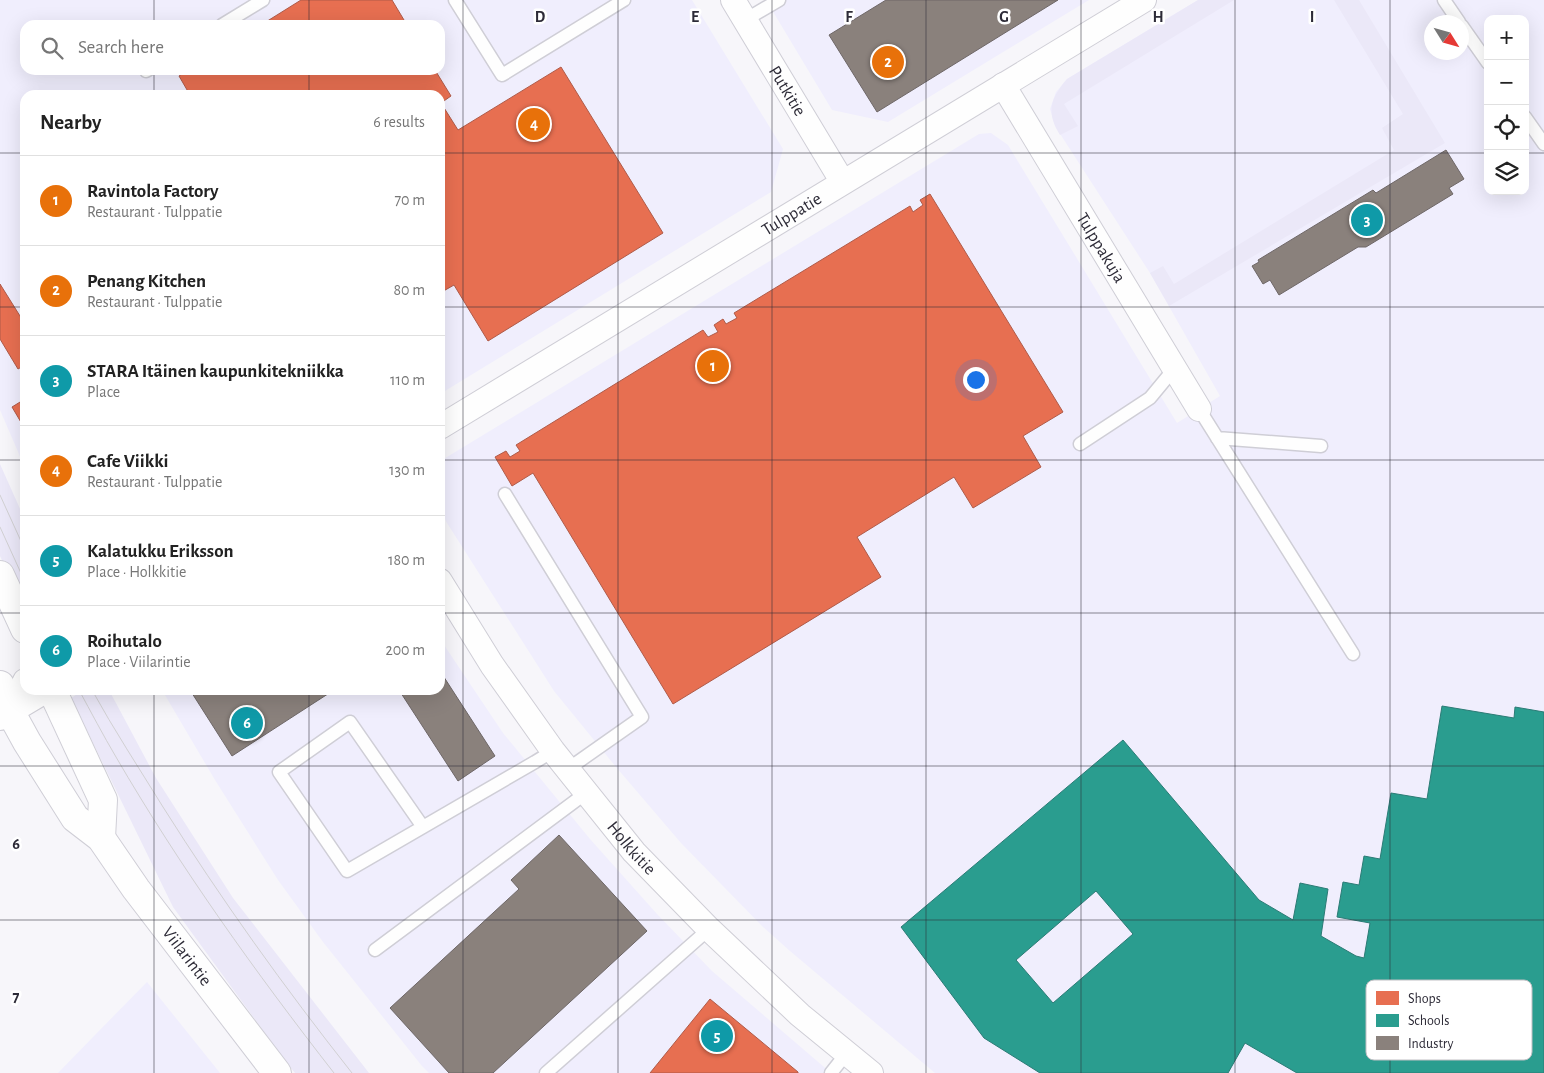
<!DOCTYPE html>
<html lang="en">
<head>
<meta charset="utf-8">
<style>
  body { margin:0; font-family:"Alegreya Sans",sans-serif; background:#f2f2f2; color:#222 }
  .controls { position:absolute; right:15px; top:15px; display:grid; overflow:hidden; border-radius:10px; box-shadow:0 5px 20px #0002 }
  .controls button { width:45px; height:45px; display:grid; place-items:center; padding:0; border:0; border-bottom:1px solid #e0e0e0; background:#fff; color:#222; font:25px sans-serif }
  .compass { position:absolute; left:1424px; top:15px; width:45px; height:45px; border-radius:50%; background:#fff; box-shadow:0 5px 20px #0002; rotate:127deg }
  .you { position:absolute; left:975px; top:379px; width:18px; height:18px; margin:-12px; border:4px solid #fff; border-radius:50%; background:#1a73e8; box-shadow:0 0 0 8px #1a73e833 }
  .badge { display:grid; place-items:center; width:32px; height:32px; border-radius:50%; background:#74727b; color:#fff; font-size:16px; font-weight:700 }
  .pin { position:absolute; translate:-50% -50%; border:2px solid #fff; box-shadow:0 1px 5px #0006 }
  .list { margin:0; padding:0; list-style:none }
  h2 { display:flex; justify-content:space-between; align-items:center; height:65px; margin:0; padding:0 20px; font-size:21px }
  h2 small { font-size:16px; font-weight:400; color:#767676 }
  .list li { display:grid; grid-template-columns:32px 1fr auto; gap:15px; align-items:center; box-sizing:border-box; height:90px; padding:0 20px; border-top:1px solid #e0e0e0 }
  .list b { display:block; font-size:19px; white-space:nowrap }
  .list p { margin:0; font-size:16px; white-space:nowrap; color:#767676 }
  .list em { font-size:16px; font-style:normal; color:#767676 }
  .icon { flex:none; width:28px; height:28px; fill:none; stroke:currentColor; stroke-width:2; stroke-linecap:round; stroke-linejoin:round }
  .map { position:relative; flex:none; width:1544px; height:1073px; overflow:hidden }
  .search { position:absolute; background:#fff; box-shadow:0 5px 20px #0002; left:20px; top:20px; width:425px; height:55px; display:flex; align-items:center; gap:12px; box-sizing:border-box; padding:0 18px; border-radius:15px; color:#767676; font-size:19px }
  .panel { position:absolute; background:#fff; box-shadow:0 5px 20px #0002; left:20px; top:90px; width:425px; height:605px; border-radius:15px }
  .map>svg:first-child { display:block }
  .built { fill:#f0eefd; fill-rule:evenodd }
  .green { fill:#ebe8f8 }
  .shops { fill:#e76f51; stroke:#af5b49 }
  .schools { fill:#2a9d8f; stroke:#2b7b75; fill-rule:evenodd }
  .industry { fill:#8a817c; stroke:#6e6767 }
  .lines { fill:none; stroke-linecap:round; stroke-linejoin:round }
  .service-casing { stroke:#cfced6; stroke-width:15 }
  .minor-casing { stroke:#cfced6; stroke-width:26 }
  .secondary-casing { stroke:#cfced6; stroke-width:30 }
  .service { stroke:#fefefe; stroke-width:12 }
  .minor { stroke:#fefefe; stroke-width:24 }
  .secondary { stroke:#fefefe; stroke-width:28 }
  .tram { stroke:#d1d0d2; stroke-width:1 }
  .grid { fill:none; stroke:#2d2b37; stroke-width:1; stroke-opacity:0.55 }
  .labels { text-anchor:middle; stroke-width:5; stroke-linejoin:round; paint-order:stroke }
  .street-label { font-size:18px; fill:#2d2b37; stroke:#fff }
  .key { fill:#fff; stroke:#c0bfc3; stroke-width:1 }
  .key-label { font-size:14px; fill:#2d2b37 }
  .grid-label { font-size:16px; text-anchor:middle; font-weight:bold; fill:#2d2b37; stroke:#fff; stroke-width:5; stroke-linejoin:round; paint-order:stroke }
</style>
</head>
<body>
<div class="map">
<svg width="1544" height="1073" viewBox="0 0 1544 1073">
  <rect width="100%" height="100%" fill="#f7f6fa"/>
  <!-- built -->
  <path class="built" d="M0 0H692L783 149 771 192 440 394V95H25V468L0 410ZM25 25H440V70H25Z
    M766 0H1089L888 122 832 110Z
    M1198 0H1544V1073H935L790 951 762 926 681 843 616 767 554 691 447 523 440 509V463L442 460 979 134 991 133 1008 145 1177 423 1220 396 1150 273 1055 126 1050 109 1056 92 1067 79ZM1488 19H1525V191H1488ZM1432 22H1462V52H1432Z
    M440 639 503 733 590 839 657 914 712 971 831 1073H429L422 1066 323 942 278 880 215 780 162 690H440Z
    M147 982 220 1073H58L94 1036Z"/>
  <!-- green -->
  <path class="green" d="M1198 0H1234L1064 104 1078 126 1060 135C1046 112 1050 99 1067 79Z
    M1334 0H1359L1445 143 1169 306 1150 273 1163 266 1174 284 1394 150 1382 128 1403 114Z
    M0 464 25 520V600L16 591 0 556Z
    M84 690H109L156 778 233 898 369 1073H295L286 1062 173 907 71 698Z"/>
  <!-- shops -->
  <path class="shops" d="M301 0H392L407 25H261Z
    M561 67 663 233 488 341 454 285 440 293V95H190L179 76 188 70H435L451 96 441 103 458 130Z
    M930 194 1063 412 1023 436 1041 467 973 508 954 477 857 537 881 577 673 704 533 473 512 486 495 457 506 451 510 457 520 451 516 445 703 330 708 337 718 332 714 325 723 319 726 324 737 318 734 313 910 206 913 212 923 205 920 200Z
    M0 284 25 324V365L18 369 0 339Z
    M25 399V429L12 407Z
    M710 999 798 1072V1073H650Z"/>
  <!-- schools -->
  <path class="schools" d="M1442 706 1514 718 1515 707 1544 712V1073H1297L1245 1043 1228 1073H1040L984 1038 901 927 1123 740 1259 900 1293 920 1300 883 1328 889 1321 936 1356 956 1364 958 1370 923 1337 917 1343 882 1359 885 1364 856 1380 859 1391 793 1427 799ZM1096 891 1133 934 1053 1003 1016 960Z"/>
  <!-- industry -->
  <path class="industry" d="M886 0H1058L877 112 829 35Z
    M1446 150 1464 179 1449 188 1453 194 1366 247H1358L1279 295 1270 280 1263 284 1252 266 1259 262 1258 260 1373 190 1376 193Z
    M440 671 495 756 458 781 399 690H440Z
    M190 690H334L232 756Z
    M559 835 647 931 493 1073H449L390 1008 519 889 511 880Z"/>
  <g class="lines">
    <!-- service casing -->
    <g class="service-casing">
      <path id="service" d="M455 0 502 75 624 0
        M1444 0 1459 22
        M745 20 779 0
        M222 25 263 0
        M1462 26 1488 63
        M146 71 148 70
        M1525 117 1544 144
        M1199 409 1353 654
        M1217 438 1321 446
        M1080 444 1150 398 1174 369
        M505 494 642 717 568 769
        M423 827 350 722 279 772 347 871 535 762 553 751
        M375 950 586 793
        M546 1073 709 929
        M831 1073 846 1054"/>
    </g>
    <!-- minor casing -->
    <g class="minor-casing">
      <g id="minor">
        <path id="s1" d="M733 0 842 181"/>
        <path id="s2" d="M1003 85 1199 409"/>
        <path id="s3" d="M440 427 1144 0"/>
        <path id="s4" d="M440 581 492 665 553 751 634 852 709 929 800 1015 871 1073"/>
        <path d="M10 711 25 681"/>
        <path d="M0 718 47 690"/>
      </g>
    </g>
    <!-- secondary casing -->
    <g class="secondary-casing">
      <g id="secondary">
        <path d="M0 575 25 629"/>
        <path id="s5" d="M0 685 10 711 27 742 75 818 101 838 136 889 277 1073"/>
        <path d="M52 690 103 800 101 838"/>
      </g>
    </g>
    <!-- service -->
    <use href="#service" class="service"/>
    <!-- minor -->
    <use href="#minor" class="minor"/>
    <!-- secondary -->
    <use href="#secondary" class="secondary"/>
    <!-- tram -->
    <path class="tram" d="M0 495 25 550
      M0 527 25 582
      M79 690C91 712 103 735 116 757 180 867 256 973 334 1073
      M92 690C114 730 139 768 163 807 221 899 284 987 352 1073"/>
  </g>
  <!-- grid -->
  <path class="grid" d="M154 0V25M309 0V25M463 0V1073M618 0V1073M772 0V1073M926 0V1073M1081 0V1073M1235 0V1073M1390 0V1073M154 70V95M309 70V95M0 153H25M440 153H1488M1525 153H1544M0 307H25M440 307H1544M0 460H25M440 460H1544M0 613H25M440 613H1544M154 690V1073M309 690V1073M0 766H1544M0 920H1544"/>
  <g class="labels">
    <!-- street labels -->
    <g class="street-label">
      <text dy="6" stroke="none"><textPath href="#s1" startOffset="106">Putkitie</textPath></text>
      <text dy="6" stroke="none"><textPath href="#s3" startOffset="411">Tulppatie</textPath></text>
      <text dy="6" stroke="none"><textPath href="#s2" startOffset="190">Tulppakuja</textPath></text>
      <text dy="6" stroke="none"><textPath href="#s4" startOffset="329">Holkkitie</textPath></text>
      <text dy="6" stroke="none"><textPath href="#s5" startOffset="332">Viilarintie</textPath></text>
    </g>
  </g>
  <!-- legend -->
  <rect x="1366" y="980" width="166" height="80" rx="8" class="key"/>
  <rect x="1376" y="991" width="23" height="14" fill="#e76f51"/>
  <rect x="1376" y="1014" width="23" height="13" fill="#2a9d8f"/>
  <rect x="1376" y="1036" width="23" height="14" fill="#8a817c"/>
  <g class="key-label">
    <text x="1408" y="1003">Shops</text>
    <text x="1408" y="1025">Schools</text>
    <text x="1408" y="1048">Industry</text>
  </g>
  <g class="grid-label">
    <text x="540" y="22">D</text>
    <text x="695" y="22">E</text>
    <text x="849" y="22">F</text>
    <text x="1004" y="22">G</text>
    <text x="1158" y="22">H</text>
    <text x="1312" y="22">I</text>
    <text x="16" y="849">6</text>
    <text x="16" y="1002">7</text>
  </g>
</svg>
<div class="controls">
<button>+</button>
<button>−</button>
<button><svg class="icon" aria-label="locate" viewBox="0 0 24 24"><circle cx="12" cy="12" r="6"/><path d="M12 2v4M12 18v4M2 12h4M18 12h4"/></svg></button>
<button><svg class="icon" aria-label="layers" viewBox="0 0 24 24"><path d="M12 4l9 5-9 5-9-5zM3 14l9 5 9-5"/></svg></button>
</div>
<svg class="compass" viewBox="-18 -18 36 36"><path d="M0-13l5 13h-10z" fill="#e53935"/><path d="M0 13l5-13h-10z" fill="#767676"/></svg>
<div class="you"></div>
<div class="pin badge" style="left:713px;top:366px;background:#e8710a">1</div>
<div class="pin badge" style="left:888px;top:62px;background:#e8710a">2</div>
<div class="pin badge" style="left:1367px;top:220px;background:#0f9aa8">3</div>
<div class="pin badge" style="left:534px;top:124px;background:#e8710a">4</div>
<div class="pin badge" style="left:717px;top:1036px;background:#0f9aa8">5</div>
<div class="pin badge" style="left:247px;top:723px;background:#0f9aa8">6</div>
<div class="search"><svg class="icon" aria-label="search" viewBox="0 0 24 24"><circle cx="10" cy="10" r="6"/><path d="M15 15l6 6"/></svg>Search here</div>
<section class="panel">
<h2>Nearby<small>6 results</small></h2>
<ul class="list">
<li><span class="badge" style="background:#e8710a">1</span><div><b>Ravintola Factory</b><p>Restaurant · Tulppatie</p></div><em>70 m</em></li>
<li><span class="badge" style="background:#e8710a">2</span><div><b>Penang Kitchen</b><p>Restaurant · Tulppatie</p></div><em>80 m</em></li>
<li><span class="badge" style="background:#0f9aa8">3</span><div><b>STARA Itäinen kaupunkitekniikka</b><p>Place</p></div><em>110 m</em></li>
<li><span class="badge" style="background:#e8710a">4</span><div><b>Cafe Viikki</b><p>Restaurant · Tulppatie</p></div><em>130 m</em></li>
<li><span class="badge" style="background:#0f9aa8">5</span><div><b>Kalatukku Eriksson</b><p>Place · Holkkitie</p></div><em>180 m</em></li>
<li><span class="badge" style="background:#0f9aa8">6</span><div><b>Roihutalo</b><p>Place · Viilarintie</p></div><em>200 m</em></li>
</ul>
</section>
</div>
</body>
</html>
